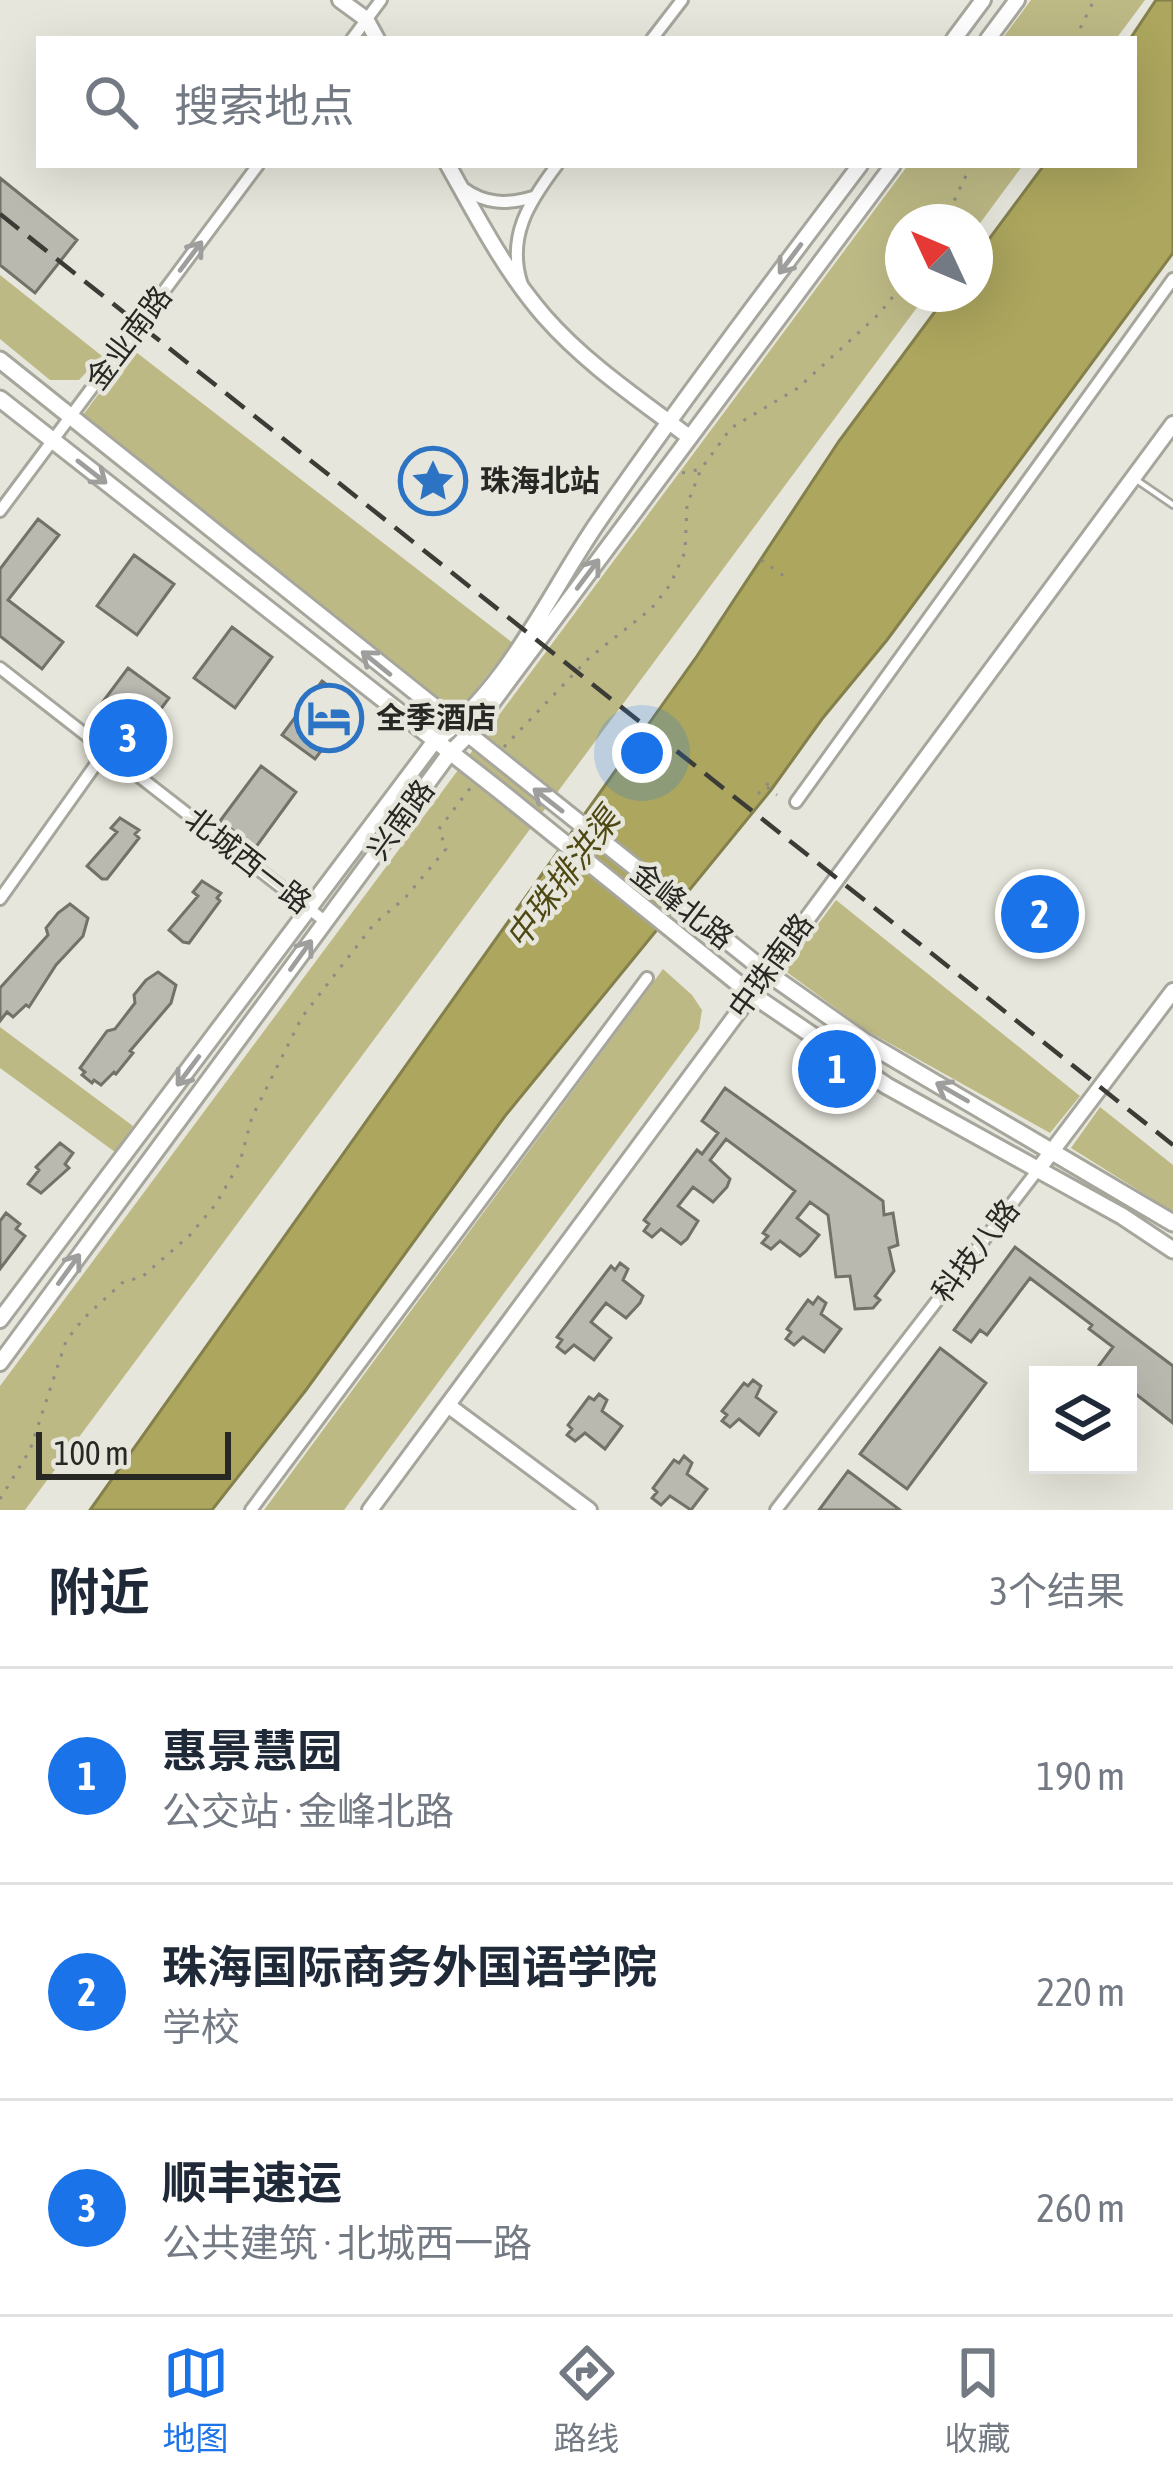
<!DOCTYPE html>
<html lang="zh">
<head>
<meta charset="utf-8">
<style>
  body { margin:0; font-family:"Asap Condensed","Noto Sans SC",sans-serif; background:#f6f6f7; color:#1f2937 }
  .controls { position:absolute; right:36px; bottom:36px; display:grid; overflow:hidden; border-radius:0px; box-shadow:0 12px 48px #0002 }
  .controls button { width:108px; height:108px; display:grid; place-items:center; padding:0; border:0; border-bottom:3px solid #e0e1e3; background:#fff; color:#1f2937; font:60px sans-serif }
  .compass { position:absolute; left:885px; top:204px; width:108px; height:108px; border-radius:50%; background:#fff; box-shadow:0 12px 48px #0002; rotate:314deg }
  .scale { position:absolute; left:36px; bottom:30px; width:195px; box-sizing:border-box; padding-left:12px; border:6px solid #272723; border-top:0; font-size:33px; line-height:42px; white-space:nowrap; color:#272723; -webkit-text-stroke:9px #e7e6dc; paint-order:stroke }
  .you { position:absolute; left:642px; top:753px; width:42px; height:42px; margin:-30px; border:9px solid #fff; border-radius:50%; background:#1a73e8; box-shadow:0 0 0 18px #1a73e833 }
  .badge { display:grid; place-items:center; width:78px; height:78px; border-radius:50%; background:#1a73e8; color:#fff; font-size:39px; font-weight:700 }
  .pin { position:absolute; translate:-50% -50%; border:6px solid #fff; box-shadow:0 3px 12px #0006 }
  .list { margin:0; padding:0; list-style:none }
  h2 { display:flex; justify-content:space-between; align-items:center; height:156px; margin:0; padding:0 48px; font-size:51px }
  h2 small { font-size:39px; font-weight:400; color:#747a83 }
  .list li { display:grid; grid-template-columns:78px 1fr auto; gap:36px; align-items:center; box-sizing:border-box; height:216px; padding:0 48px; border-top:3px solid #e0e1e3 }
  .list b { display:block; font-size:45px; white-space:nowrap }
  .list p { margin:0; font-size:39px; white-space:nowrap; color:#747a83 }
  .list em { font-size:39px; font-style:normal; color:#747a83 }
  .icon { flex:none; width:66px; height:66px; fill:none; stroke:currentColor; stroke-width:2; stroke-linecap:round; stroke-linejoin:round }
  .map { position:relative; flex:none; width:1173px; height:1510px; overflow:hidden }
  .search { position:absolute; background:#fff; box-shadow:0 12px 48px #0002; left:36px; right:36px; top:36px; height:132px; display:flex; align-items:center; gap:30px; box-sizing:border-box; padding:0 42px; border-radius:0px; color:#747a83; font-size:45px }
  .sheet { height:804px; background:#fff }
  nav { display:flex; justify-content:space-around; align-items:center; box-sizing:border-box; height:168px; border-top:3px solid #e0e1e3; background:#fff; font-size:33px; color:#747a83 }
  nav a { display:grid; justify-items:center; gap:6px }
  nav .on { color:#1a73e8 }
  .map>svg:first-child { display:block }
  .green { fill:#bdb985 }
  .water { fill:#aca65e; stroke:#84804c; stroke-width:3 }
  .building { fill:#bab9b0; stroke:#727269; stroke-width:3 }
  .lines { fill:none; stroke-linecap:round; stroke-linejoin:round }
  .service-casing { stroke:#a7a69d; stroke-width:10 }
  .minor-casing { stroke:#a7a69d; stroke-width:16 }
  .tertiary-casing { stroke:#a7a69d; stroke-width:20 }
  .secondary-casing { stroke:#a7a69d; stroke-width:21 }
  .path { stroke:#8c8b84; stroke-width:3; stroke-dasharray:3 9; stroke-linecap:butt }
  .service { stroke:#fff; stroke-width:4.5 }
  .minor { stroke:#fff; stroke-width:10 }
  .tertiary { stroke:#fff; stroke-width:14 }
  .secondary { stroke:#fff; stroke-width:15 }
  .rail { stroke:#3c3c37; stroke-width:4.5; stroke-dasharray:24 12; stroke-linecap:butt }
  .oneway { stroke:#9e9e9c }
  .labels { text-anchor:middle; stroke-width:9; stroke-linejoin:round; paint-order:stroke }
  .street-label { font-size:30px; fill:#272723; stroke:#e7e6dc }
  .poi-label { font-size:30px; font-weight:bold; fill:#272723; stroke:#e7e6dc; text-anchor:start }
  .water-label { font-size:33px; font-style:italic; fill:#4e4912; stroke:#e7e6dc }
</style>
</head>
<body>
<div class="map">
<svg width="1173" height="1510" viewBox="0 0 1173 1510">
  <rect width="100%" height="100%" fill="#e7e6dc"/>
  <!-- green -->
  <path class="green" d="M1031 0H1145L1116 39H1002Z
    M908 165H1023L975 230V222H903V294H927L25 1510H0V1386Z
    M0 275 102 356 79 380H50L0 339Z
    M132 349 513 643 455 716 83 415Z
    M836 900 1080 1096 1050 1133 864 1029 784 970Z
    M663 969 692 995 702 1010 699 1029 344 1510H264Z
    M0 1027 133 1126 115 1152 0 1068Z
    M1100 1107 1173 1165V1212L1071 1148Z"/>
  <!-- water -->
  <path class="water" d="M1156 0H1173V253L887 640 822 719 771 790 505 1116 306 1390 212 1510H90L697 656 839 441 948 294H975V258L1044 165H1134V39H1130Z"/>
  <!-- building -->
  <path class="building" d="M0 178 77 240 35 293 0 265Z
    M38 519 59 535 8 600 63 642 42 669 0 636V569Z
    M134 555 174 584 137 635 97 606Z
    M232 627 272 657 235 708 194 678Z
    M128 668 169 698 131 749 90 719Z
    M322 681 355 706 315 759 282 735Z
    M261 766 296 792 256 847 220 821Z
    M120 818 139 830 135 834 139 838 107 879H102L87 866 117 832 111 828Z
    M202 881 221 893 217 898 220 901 189 943 183 942 169 930 198 896 193 892Z
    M70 904 88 918 83 936 56 965 29 1007 26 1005 13 1017 7 1012 0 1021V988L48 935 46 928 58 913Z
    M158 972 176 985 171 1003 130 1051 133 1053 116 1074 114 1072 101 1085 94 1080 92 1083 82 1075 85 1072 80 1068 107 1031 115 1029 135 1003 134 995 146 980Z
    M725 1088 883 1201 884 1215 893 1213 898 1245 889 1248 894 1271 875 1296 880 1300 873 1308 855 1309 850 1276 836 1277 828 1215 810 1202 797 1218 819 1235 806 1251 800 1256 780 1241 771 1249 762 1243 768 1236 763 1233 795 1191 726 1139 710 1160 730 1179 727 1187 713 1202 693 1187 678 1206 698 1221 687 1239 681 1244 661 1229 652 1237 644 1231 649 1224 644 1220 697 1150 702 1154 718 1133 702 1121Z
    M60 1143 73 1153 65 1164 69 1168 41 1193 28 1184 39 1170 36 1167Z
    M6 1213 20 1224 16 1229 25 1236 0 1269V1221Z
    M1015 1247 1173 1366V1423L1128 1388V1375H1092L1113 1347 1089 1329 1092 1325 1030 1278 987 1335 980 1330 971 1342 954 1330Z
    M620 1263 628 1269 623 1280 643 1296 640 1303 626 1318 606 1303 598 1313 591 1322 611 1338 594 1360 574 1345 565 1353 557 1347 562 1340 557 1337 611 1266 615 1270Z
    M818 1297 826 1303 821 1314 841 1329 824 1352 803 1337 794 1345 786 1339 791 1332 787 1329 808 1300 813 1304Z
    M940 1348 986 1383 907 1489 860 1454Z
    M753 1380 761 1386 756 1397 776 1412 759 1435 739 1419 730 1427 722 1421 727 1415 722 1411 744 1383 748 1386Z
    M599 1394 607 1400 602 1411 622 1426 605 1449 585 1433 575 1441 567 1435 572 1429 568 1425 589 1397 594 1400Z
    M684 1456 692 1463 687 1474 707 1489 691 1510 670 1496 661 1505 652 1498 657 1492 653 1488 674 1460 679 1463Z
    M848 1471 900 1510H819Z"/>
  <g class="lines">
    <!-- service casing -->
    <g class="service-casing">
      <path id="service" d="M1138 481 1173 505"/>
    </g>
    <!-- minor casing -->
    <g class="minor-casing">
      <path id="minor" d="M352 39 381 0
        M652 39 682 0
        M463 188C485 204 507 205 533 197
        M522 285C506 237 529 202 557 165
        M0 511 258 165
        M0 668 326 922
        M796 802 1173 279
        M0 899 106 750
        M251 1510 647 978
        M776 1510 1037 1171"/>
    </g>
    <!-- tertiary casing -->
    <g class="tertiary-casing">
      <path id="tertiary" d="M340 0 366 19 377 39
        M954 39 983 0
        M988 39 1017 0
        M448 165C477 217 505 271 544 316 586 364 639 399 689 437
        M1037 1171 1173 991
        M0 1320 434 742C508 689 548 595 598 522 682 401 771 283 860 165
        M0 1363 449 754 468 735 893 165
        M449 1406 589 1510
        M370 1510 1173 424"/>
    </g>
    <!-- secondary casing -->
    <g class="secondary-casing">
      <path id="secondary" d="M0 360 766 972 864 1041 1173 1223
        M0 399 500 791 750 993 887 1086 1122 1216 1173 1250"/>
    </g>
    <!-- path -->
    <path class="path" d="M1075 39 1094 0
      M944 222 971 165
      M682 473 701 469
      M761 560 784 576
      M504 747 589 658 651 609 670 585 685 552 687 505 701 469 731 428 798 388 879 314 903 284
      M767 787 777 795
      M758 794 774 777
      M0 1499 30 1450 66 1341 84 1318 122 1283 143 1276 190 1235 216 1204 240 1162 252 1117 302 1017 374 924 405 898 446 849 439 829 471 787"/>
    <!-- service -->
    <use href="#service" class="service"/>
    <!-- minor -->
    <use href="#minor" class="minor"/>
    <!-- tertiary -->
    <use href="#tertiary" class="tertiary"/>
    <!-- secondary -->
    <use href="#secondary" class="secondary"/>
    <!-- rail -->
    <path class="rail" d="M0 214 1173 1145"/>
  </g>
  <!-- one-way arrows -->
  <defs><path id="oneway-shaft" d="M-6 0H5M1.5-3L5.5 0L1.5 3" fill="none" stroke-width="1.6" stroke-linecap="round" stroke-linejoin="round" transform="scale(3)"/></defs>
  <g class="oneway">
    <use href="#oneway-shaft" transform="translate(191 256) rotate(-53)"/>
    <use href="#oneway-shaft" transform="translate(790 259) rotate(127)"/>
    <use href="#oneway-shaft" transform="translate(92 472) rotate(38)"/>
    <use href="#oneway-shaft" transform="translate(588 574) rotate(-53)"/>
    <use href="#oneway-shaft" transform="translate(376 663) rotate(-141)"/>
    <use href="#oneway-shaft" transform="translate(548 800) rotate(-142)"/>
    <use href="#oneway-shaft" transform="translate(301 955) rotate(-54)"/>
    <use href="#oneway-shaft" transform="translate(188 1071) rotate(127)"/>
    <use href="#oneway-shaft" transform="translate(952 1092) rotate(-150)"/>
    <use href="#oneway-shaft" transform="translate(69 1269) rotate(-54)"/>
  </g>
  <!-- icons -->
  <defs>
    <g id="sight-ring" transform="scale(3.45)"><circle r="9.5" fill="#e7e6dc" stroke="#2c73c3" stroke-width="1.5"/><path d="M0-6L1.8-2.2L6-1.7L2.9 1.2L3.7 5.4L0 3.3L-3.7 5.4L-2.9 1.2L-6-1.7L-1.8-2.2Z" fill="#2c73c3"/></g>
    <g id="hotel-ring" transform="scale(3.45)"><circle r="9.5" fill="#e7e6dc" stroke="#2c73c3" stroke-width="1.5"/><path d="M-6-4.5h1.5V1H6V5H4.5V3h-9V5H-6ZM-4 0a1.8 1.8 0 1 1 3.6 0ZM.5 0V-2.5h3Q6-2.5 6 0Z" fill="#2c73c3"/></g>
  </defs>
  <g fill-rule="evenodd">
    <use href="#sight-ring" x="433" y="481"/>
    <use href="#hotel-ring" x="329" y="718"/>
  </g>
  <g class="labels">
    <!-- street labels -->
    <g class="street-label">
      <text transform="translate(129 338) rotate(-53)" y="10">金业南路</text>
      <text transform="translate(401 820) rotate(-54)" y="10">兴南路</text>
      <text transform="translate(248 861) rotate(38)" y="10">北城西一路</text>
      <text transform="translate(682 906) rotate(38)" y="10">金峰北路</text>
      <text transform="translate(771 966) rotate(-54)" y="10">中珠南路</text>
      <text transform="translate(976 1251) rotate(-52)" y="10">科技八路</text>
    </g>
    <!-- poi labels -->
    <g class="poi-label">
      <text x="480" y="491">珠海北站</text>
      <text x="376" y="728">全季酒店</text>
    </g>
    <!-- water labels -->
    <g class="water-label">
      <text transform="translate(562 878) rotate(-53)" y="12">中珠排洪渠</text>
    </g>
  </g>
</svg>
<div class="controls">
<button><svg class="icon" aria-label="layers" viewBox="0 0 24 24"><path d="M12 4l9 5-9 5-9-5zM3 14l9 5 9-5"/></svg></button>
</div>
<svg class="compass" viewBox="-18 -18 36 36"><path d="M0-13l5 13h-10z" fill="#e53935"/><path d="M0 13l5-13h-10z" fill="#747a83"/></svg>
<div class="scale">100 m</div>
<div class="you"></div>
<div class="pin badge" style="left:837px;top:1069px">1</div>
<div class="pin badge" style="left:1040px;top:914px">2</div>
<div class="pin badge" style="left:128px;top:738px">3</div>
<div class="search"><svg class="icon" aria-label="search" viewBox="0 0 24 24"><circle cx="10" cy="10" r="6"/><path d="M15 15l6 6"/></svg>搜索地点</div>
</div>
<section class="sheet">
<h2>附近<small>3个结果</small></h2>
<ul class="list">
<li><span class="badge">1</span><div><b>惠景慧园</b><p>公交站 · 金峰北路</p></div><em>190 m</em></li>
<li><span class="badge">2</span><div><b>珠海国际商务外国语学院</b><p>学校</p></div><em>220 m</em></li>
<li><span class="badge">3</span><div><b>顺丰速运</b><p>公共建筑 · 北城西一路</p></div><em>260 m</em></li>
</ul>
</section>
<nav>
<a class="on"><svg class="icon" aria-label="map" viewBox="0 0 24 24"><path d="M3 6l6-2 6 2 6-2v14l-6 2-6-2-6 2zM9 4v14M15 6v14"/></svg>地图</a>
<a><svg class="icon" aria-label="directions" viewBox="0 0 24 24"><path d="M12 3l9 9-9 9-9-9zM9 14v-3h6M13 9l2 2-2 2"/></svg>路线</a>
<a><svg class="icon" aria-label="saved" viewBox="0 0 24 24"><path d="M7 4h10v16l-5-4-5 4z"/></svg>收藏</a>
</nav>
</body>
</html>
